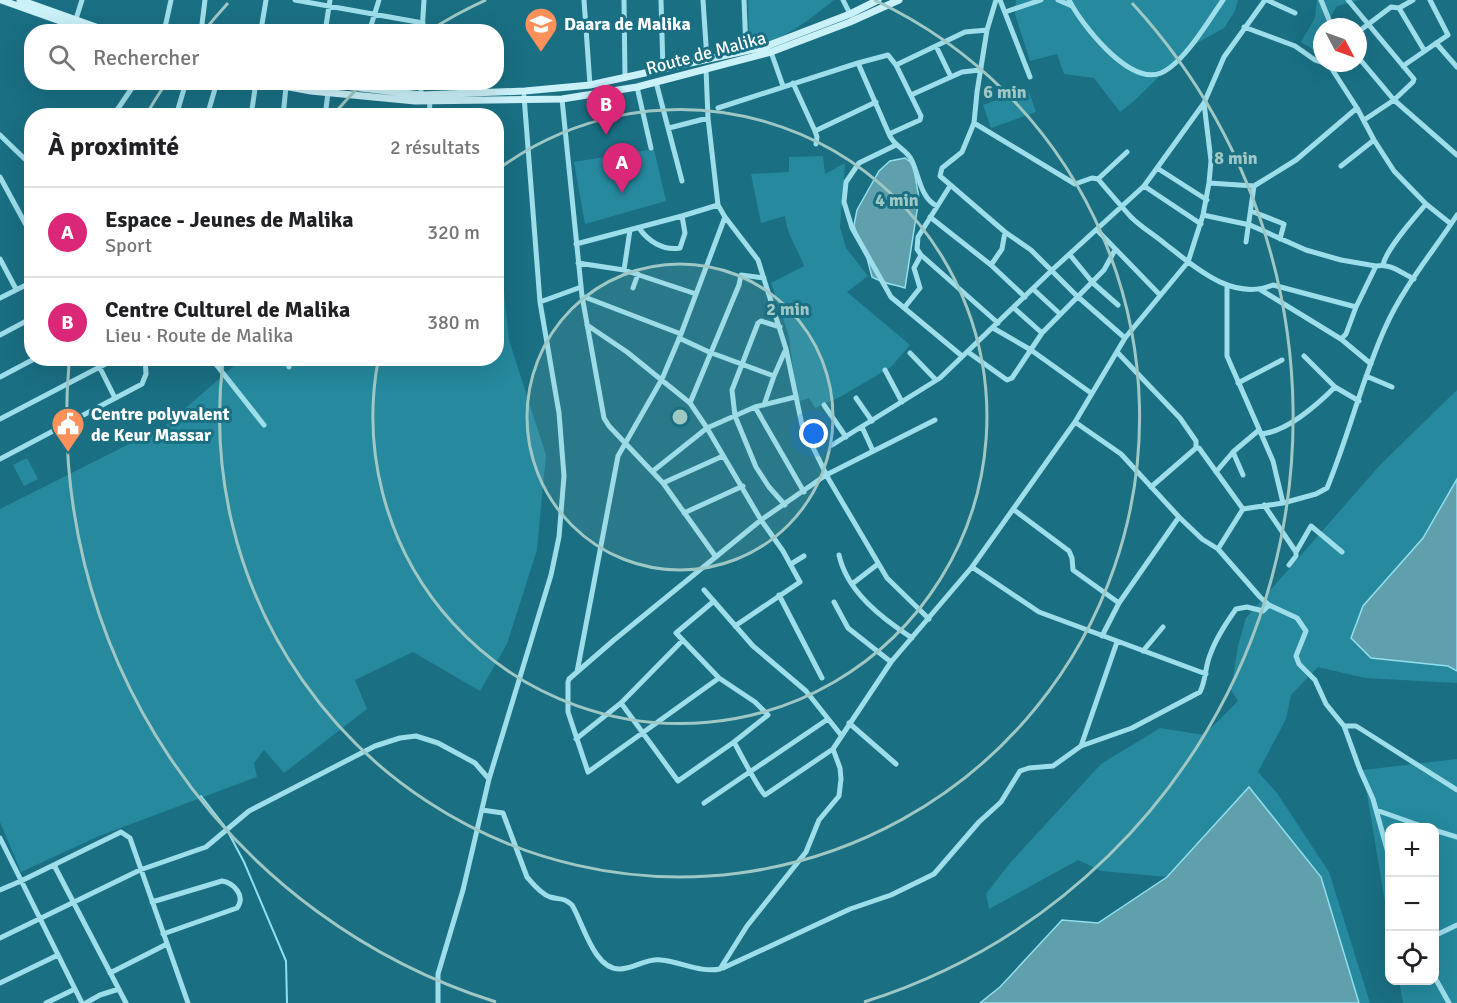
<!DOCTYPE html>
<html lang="fr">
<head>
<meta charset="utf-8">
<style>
  body { margin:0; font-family:Signika,sans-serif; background:#f2f2f2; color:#202124 }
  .controls { position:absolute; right:18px; bottom:18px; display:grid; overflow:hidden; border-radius:12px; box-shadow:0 6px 24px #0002 }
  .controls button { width:54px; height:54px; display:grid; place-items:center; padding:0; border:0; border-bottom:2px solid #e0e0e0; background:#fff; color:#202124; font:30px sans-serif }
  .compass { position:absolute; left:1313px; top:18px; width:54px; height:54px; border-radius:50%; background:#fff; box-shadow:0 6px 24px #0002; rotate:131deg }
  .you { position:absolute; left:814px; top:434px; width:21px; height:21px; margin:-15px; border:4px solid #fff; border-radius:50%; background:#1a73e8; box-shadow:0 0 0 9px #1a73e833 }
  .badge { display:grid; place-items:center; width:39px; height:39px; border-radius:50%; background:#db2777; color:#fff; font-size:20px; font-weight:700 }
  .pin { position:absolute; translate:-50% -50px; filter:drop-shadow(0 2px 3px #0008) }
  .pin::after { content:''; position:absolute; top:32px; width:21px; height:18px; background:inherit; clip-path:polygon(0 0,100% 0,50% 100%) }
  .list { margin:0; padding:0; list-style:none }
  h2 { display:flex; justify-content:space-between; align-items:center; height:78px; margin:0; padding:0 24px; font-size:26px }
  h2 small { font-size:20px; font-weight:400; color:#757577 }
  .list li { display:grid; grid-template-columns:39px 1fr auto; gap:18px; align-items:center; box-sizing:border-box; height:90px; padding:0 24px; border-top:2px solid #e0e0e0 }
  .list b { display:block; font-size:22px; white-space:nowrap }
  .list p { margin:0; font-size:20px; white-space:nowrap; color:#757577 }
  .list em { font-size:20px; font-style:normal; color:#757577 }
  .icon { flex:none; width:33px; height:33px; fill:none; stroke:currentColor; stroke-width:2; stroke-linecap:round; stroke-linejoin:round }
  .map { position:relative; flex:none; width:1457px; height:1003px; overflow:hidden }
  .search { position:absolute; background:#fff; box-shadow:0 6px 24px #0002; left:24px; top:24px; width:480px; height:66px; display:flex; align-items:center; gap:15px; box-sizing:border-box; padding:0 21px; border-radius:24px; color:#757577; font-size:22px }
  .panel { position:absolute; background:#fff; box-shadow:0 6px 24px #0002; left:24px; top:108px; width:480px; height:258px; border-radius:24px }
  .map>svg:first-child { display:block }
  .green { fill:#26899e }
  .water { fill:#609fac; stroke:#91dfee; stroke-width:1.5 }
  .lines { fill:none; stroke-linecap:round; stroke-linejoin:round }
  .stream { stroke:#91dfee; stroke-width:2 }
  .street { stroke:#9edeeb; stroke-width:5 }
  .secondary { stroke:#caf0f8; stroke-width:7 }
  .ring { fill:none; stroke:#9fc8c5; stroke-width:3 }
  .labels { text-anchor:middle; stroke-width:6; stroke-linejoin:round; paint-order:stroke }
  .poi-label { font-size:18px; font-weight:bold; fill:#fff; stroke:#1a6f83; text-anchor:start }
  .street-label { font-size:18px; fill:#fff; stroke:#1a6f83 }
  .centre { fill:#9fc8c5; stroke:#1a6f83; stroke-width:3 }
  .ring-label { font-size:18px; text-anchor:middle; font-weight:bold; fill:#9fc8c5; stroke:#1a6f83; stroke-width:6; stroke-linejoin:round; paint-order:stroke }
</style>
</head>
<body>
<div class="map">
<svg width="1457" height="1003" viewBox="0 0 1457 1003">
  <rect width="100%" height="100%" fill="#1a6f83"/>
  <!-- green -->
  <path class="green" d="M748 0H834C808 20 783 43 749 45Z
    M1016 0H1238L1235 11 1224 28 1197 43 1177 59 1135 100 1120 112 1094 78 1064 74 1057 54 1030 61 1015 14Z
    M1317 0H1360L1337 6 1325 27H1322V34L1314 50 1301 42 1315 18Z
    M1028 89 1036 112 991 128 983 105Z
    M654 149 666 201 585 224 574 162Z
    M823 156 825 174 845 163 840 227 846 248 868 276 847 292 910 345 891 367 840 397 815 408 809 398 797 402 789 336 771 283 804 266C797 247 787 235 785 216L761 223 751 174 789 172V157Z
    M497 223 509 340 546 455 537 550 507 644 480 691 413 652 355 680 367 709 284 773 264 750 254 763 257 777 99 836 21 872 0 822V509L165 426 242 359 496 358Z
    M1457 390V683L1365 678 1318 667 1291 695 1286 719 1258 772 1277 793 1329 872 1370 1003H1359L1321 877 1249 787 1167 877 1101 871 1078 860 989 909 986 894 1010 863 1101 764 1160 728 1204 735 1238 701 1231 690 1238 646 1246 618 1380 465Z
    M27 458 38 479 24 486 13 465Z
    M1457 759V1003H1403L1399 981 1434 980V828H1390L1389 926 1363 770Z"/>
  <!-- water -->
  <path class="water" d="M905 158 913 164 919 198 905 288C892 284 885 284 872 277L867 258 859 242 854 225 857 210 879 171 890 161Z
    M1457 479V671L1448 666 1371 658 1351 638 1363 606 1423 538Z
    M1249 787 1321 877 1359 1003H980L1000 987 1062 920 1098 923 1167 877Z"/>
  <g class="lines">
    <!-- stream -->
    <path class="stream" d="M201 796 226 828 244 862 286 961 287 1003"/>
    <!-- street -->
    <path class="street" d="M295 0 423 23
      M584 0 590 85
      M624 0 625 78
      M661 0 663 70
      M703 0 707 60
      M744 0 746 51
      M843 0 850 14
      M996 0 987 30 977 92 974 123 962 152 942 168 940 176 1005 232 1031 250 1077 296 1125 338
      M1000 0 1030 77
      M1058 0 1072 6
      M1069 0C1081 24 1129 86 1161 73 1184 63 1209 20 1223 0
      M1267 0 1295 13
      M1321 0 1332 27
      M1348 0 1414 79 1413 82 1394 100 1364 120
      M1399 8 1424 50
      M1005 12 1041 0
      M76 19 82 0
      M1244 27 1295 46 1315 60 1329 65
      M261 30 266 0
      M164 32 171 0
      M201 32 205 0
      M214 32 261 29 280 32
      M325 32 330 0
      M369 32 379 0
      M422 32 424 0
      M1358 32 1391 7 1399 8 1413 0
      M1436 43 1457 67
      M936 46 951 77
      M771 52 783 86
      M1358 57 1394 100 1457 155
      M858 63 889 134
      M1328 63 1357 108 1374 140 1394 171 1426 204 1451 224
      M896 65 965 32 987 30
      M1403 66 1448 35 1430 0
      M706 69 708 118 718 205 725 217 758 260 786 349 802 425 828 478 887 578 929 619
      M656 82 682 181
      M793 83 815 131 817 137 816 144
      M637 87 651 148
      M421 95V82
      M911 95 962 72 980 70
      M562 99 582 296 604 418 609 426 663 483 716 557
      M718 108 858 63 888 55 896 65 921 116 920 120 889 134C893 146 905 148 911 159 919 174 920 198 937 206
      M113 116 136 82
      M176 116 186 82
      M207 116 217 82
      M251 116 256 82
      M283 116 286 87
      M325 116 328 93
      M429 116 430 101
      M974 123 1075 184 1092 178 1098 179 1127 152
      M669 128 708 118
      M815 131 876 102
      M0 135 32 166
      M896 145 859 163 846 182 844 202 852 228 891 297 962 356
      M1341 166 1374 140
      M1157 168 1207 200
      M0 177 32 236
      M1098 179C1109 192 1120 205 1131 217 1141 227 1153 234 1164 243 1195 267 1232 302 1273 285L1356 307
      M1209 183 1254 186 1296 160 1357 108
      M950 186 918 237 917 249 921 255 998 323
      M1144 186 1201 224
      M1251 211 1284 224 1280 239
      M1203 215 1250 225 1306 250 1341 260 1376 266C1391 263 1401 273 1414 279
      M930 217 991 265 1025 297
      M639 228C648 241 663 251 680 248L685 233 682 216
      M1097 230 1160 295
      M1246 242 1254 186
      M576 244 682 216 718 205
      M1070 255 1093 283 1118 305
      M0 259 16 289
      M578 263 624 270 696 294
      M991 265 1002 249 1005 232
      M1383 265C1386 249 1415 217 1426 204
      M624 270 630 230
      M1227 285V356L1273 461 1283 503
      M633 288 638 274
      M1033 289 1060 314
      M1261 290 1341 339 1346 334 1356 307 1376 266
      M582 296 681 334
      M0 298 32 282
      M540 302 581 287
      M904 308 920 288 914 268 921 255
      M1014 308 1042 333
      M587 325 627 352 690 403 707 428 761 520 783 551 800 582 735 626
      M780 327 761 321 758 323 732 390 735 416 756 467 769 487 785 505
      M993 328 1031 350 1091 393
      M0 335 32 318
      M679 338 709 352 774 376
      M1341 339 1371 364
      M968 352 1007 380 1012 378 1042 333 1104 270 1115 250
      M1117 352 1180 418 1196 441V448
      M910 353 936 380
      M1304 356 1335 387 1359 401
      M95 358 115 398
      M211 358 264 425
      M286 358 289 367
      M344 358V359
      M885 370 902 402
      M1366 376 1392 387
      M0 377 36 358
      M1238 383 1282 360
      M856 398 872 421
      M690 403 739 285 741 275 764 278
      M764 405 774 376 785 351
      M824 405 846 437
      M755 407 804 492
      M0 419 117 358
      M1075 422 1121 454 1179 517 1202 539 1218 549 1260 597 1269 605 1297 618 1306 631 1296 656 1299 664 1315 680 1326 704 1344 726H1356L1364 731 1457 790
      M862 427 873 451
      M1261 434C1286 432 1317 405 1335 387
      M832 445 940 378 1051 271 1144 186 1204 103
      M1233 452 1243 475
      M0 459 142 384 146 374 145 358
      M653 471 707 428 755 407 795 397
      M1216 472 1233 452 1259 430
      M663 483 723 456
      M1151 487 1196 448H1199L1243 509
      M1264 505 1296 552
      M1013 509 1069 551 1072 558 1073 570 1119 603
      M684 513 743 486
      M1218 549 1243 509 1283 503 1316 494 1327 488C1349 435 1362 379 1385 328 1403 287 1433 252 1457 215
      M839 555C847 592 883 619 912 638
      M791 564 804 556
      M1289 565 1296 556V552L1311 526 1342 552
      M972 567 1039 612 1206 674
      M852 584 878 564
      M704 590 753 646 806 691 841 735
      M779 595 822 678
      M834 602 848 628 891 662
      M1102 636 1119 603 1179 517
      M1143 651 1163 627
      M577 672 618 456 662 379 681 334 725 217
      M719 678 588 772 568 712V682L569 679 614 640 761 520 826 475 935 420
      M621 703 678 781 734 742 768 715 755 702 719 678 676 633 714 601
      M849 723 896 764
      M1344 726 1360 770 1373 799 1390 860
      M576 739 621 703 683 640
      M734 742C740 753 759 790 765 795L833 749 891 662 972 567 1075 422 1125 338 1188 262 1203 215 1209 183 1211 161 1204 103 1224 57 1265 0
      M1081 746 1132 728 1200 692C1206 680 1205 667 1210 655 1216 638 1226 623 1236 609L1247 607 1263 611 1269 605
      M704 803 828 719
      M482 810 503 813 527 877C533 884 541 894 550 897 560 900 563 897 572 905 583 923 594 970 620 969 634 969 646 958 661 960 681 962 701 973 720 969L747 926 806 852 819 820 839 796 841 779 840 768 833 749
      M1376 810 1427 828
      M1434 830 1457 837
      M0 838 82 1003
      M54 865 126 1003
      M0 890 21 881 121 832 130 838 188 1003
      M152 902 222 881C234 883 246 896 237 908L163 934
      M1434 936 1457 925
      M0 938 140 870 206 847 249 811 375 746 400 738 416 736 438 743 475 763 489 779
      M723 968 850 909 891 895 934 874 979 822 1001 802 1020 771 1029 768 1053 766 1081 746 1117 642
      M110 973 167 944
      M1434 976 1449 1003
      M0 983 58 955
      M46 1003 75 989
      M86 1003 100 995 119 989
      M438 1003V974L463 890 489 779 551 575 559 537 564 476 559 413 540 302 524 96"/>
    <!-- secondary -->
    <path class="secondary" d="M1 0 91 32
      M20 0 110 32
      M262 82 311 91 415 101 562 99 637 87 771 52 850 22 899 0
      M310 82 421 95 525 91 590 85 764 47 850 14 878 0"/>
  </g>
  <!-- distance rings -->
  <circle cx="680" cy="417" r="153" fill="#9fc8c5" fill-opacity=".12"/>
  <g class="ring">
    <circle cx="680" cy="417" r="153"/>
    <path d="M497 170A307 307 0 1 1 378 361"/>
    <path d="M333 115A460 460 0 0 1 363 83M429 31A460 460 0 0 1 486 0M874 0A460 460 0 1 1 223 361"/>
    <path d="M496 1002A613 613 0 0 1 69 364M146 115A613 613 0 0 1 166 83M204 31A613 613 0 0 1 228 3M1132 3A613 613 0 0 1 864 1002"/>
  </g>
  <!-- icons -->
  <defs>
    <g id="school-pin" transform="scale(1.725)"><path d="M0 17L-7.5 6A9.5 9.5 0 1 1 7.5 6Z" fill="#fe915a" stroke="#1a6f83"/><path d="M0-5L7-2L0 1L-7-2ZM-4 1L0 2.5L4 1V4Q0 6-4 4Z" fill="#fff"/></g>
    <g id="civic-pin" transform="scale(1.725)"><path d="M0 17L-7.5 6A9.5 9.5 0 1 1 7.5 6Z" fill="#fe915a" stroke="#1a6f83"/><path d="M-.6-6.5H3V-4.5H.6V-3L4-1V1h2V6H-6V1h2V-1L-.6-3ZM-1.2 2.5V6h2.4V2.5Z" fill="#fff"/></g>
  </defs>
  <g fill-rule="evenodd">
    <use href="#school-pin" x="541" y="24"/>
    <use href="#civic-pin" x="68" y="424"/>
  </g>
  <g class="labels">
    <!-- poi labels -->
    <g class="poi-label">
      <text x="564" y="30">Daara de Malika</text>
      <text x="91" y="420">Centre polyvalent<tspan x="91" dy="21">de Keur Massar</tspan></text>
    </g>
    <!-- street labels -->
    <g class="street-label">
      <text transform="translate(706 53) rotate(-15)" y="6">Route de Malika</text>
    </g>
  </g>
  <circle cx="680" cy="417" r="9" class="centre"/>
  <g class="ring-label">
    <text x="1005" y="98">6 min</text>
    <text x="1236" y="164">8 min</text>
    <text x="897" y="206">4 min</text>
    <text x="788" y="315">2 min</text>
  </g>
</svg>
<div class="controls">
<button>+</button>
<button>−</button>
<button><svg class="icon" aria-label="locate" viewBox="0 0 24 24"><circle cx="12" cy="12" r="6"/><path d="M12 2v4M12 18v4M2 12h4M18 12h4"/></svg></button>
</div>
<svg class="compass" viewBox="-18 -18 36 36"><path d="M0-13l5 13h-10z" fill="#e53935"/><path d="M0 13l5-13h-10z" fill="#757577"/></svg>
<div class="you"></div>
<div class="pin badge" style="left:622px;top:193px">A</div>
<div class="pin badge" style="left:606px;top:135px">B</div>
<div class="search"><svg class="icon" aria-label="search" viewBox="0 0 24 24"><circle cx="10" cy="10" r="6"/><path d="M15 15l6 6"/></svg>Rechercher</div>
<section class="panel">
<h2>À proximité<small>2 résultats</small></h2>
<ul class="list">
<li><span class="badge">A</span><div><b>Espace - Jeunes de Malika</b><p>Sport</p></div><em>320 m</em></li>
<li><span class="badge">B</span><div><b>Centre Culturel de Malika</b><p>Lieu · Route de Malika</p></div><em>380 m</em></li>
</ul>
</section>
</div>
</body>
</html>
